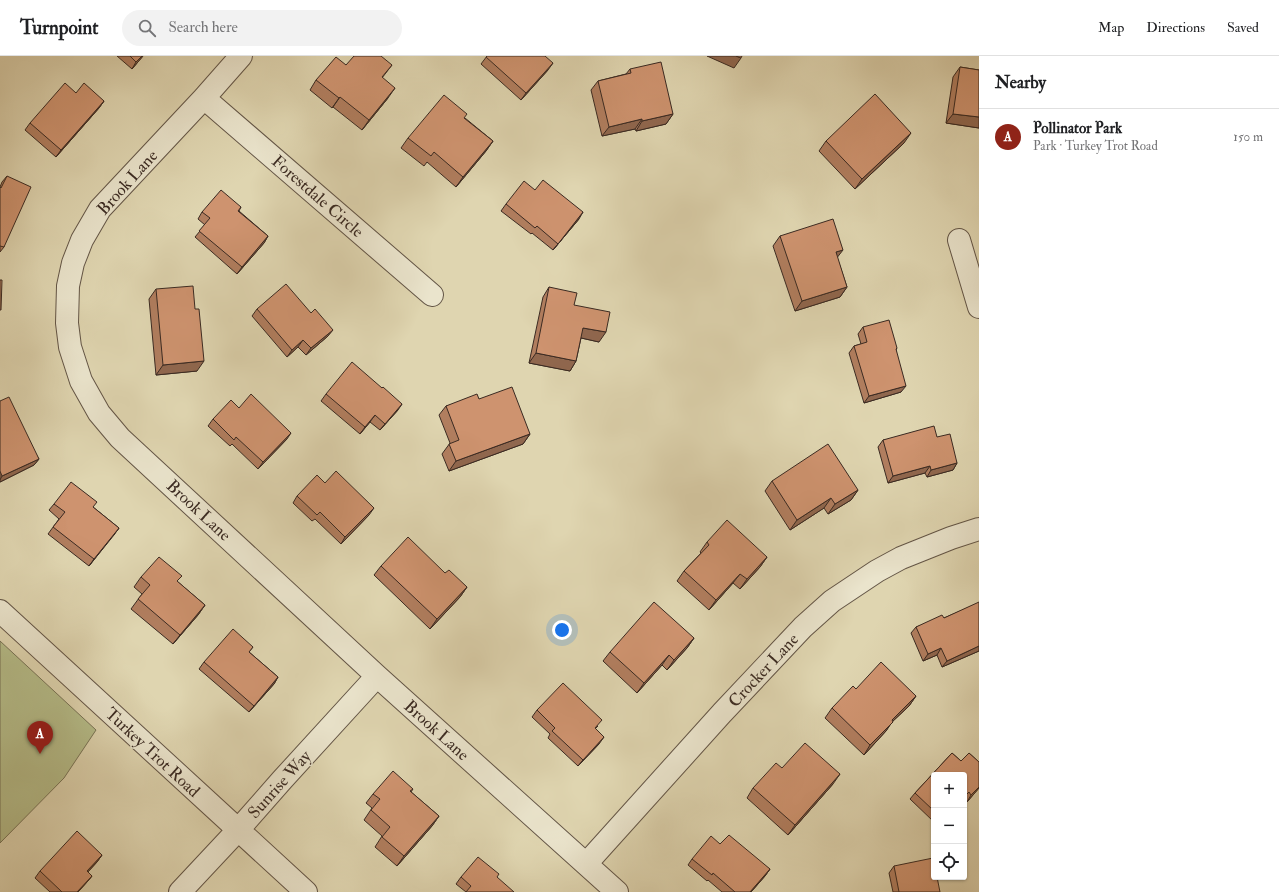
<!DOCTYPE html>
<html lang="en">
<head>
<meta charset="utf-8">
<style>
  body { margin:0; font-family:"IM FELL Double Pica",serif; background:#f2f2f2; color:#202124 }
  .controls { position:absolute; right:12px; bottom:12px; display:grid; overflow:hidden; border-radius:4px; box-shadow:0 1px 3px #0004 }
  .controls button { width:36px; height:36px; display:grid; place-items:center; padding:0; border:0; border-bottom:1px solid #e0e0e0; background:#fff; color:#202124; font:20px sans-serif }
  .you { position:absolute; left:562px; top:574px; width:14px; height:14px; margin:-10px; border:3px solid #fff; border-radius:50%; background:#1a73e8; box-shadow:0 0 0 6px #1a73e833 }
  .badge { display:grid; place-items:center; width:26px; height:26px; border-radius:50%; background:#8f2418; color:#fff; font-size:13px; font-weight:700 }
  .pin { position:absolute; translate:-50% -33px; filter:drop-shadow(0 1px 2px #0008) }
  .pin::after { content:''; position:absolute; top:21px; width:14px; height:12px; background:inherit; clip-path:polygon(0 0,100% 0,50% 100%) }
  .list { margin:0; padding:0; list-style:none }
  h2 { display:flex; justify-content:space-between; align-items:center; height:52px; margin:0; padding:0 16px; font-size:17px }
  h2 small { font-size:13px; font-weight:400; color:#757577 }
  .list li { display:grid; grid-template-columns:26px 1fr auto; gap:12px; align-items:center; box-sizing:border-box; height:56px; padding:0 16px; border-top:1px solid #e0e0e0 }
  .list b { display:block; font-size:15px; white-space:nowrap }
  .list p { margin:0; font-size:13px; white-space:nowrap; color:#757577 }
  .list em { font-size:13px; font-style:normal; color:#757577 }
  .icon { flex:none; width:22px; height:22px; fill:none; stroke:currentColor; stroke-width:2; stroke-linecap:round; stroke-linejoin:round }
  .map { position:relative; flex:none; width:979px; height:836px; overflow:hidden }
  header { display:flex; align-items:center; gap:24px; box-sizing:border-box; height:56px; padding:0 20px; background:#fff; border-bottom:1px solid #e0e0e0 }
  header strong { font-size:19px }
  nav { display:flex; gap:22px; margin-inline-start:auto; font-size:14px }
  .search { width:280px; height:36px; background:#f2f2f2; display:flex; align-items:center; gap:10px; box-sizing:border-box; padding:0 14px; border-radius:22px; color:#757577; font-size:15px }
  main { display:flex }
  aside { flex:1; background:#fff }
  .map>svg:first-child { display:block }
  .green { fill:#b5bc89; stroke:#787356 }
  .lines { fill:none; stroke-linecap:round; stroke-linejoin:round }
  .minor-casing { stroke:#635546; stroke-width:24 }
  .minor { stroke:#eae4cc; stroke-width:22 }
  .wall { fill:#b17e5f; stroke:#3a2a22 }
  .shaded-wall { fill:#90674e; stroke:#3a2a22 }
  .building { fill:#ce936f; stroke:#3a2a22 }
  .labels { text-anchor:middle; stroke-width:3; stroke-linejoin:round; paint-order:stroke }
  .street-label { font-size:17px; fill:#3a2a22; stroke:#eae4cc }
</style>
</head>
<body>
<header>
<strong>Turnpoint</strong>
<div class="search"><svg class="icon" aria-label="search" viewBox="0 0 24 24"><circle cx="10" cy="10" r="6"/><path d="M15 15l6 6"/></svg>Search here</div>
<nav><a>Map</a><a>Directions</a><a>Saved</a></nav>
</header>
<main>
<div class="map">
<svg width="979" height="836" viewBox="0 0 979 836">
  <rect width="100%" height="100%" fill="#dfd5b0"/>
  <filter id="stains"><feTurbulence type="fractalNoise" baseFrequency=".005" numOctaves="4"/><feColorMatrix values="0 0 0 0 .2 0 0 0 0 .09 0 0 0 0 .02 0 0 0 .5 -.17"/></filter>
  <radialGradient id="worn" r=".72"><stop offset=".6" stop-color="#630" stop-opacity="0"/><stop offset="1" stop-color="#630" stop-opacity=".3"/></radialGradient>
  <!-- green -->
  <path class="green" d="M0 585 96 674 64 722 0 787Z"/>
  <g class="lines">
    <!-- minor casing -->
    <g class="minor-casing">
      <path id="minor" d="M241 0 204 42 100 153 82 184 73 207 68 230 67 267 70 291 81 325 99 357 120 382 377 620 617 836
        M204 42 432 239
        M959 184 979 251
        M0 555 306 836
        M586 808 722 657 803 571 832 545 877 515 901 502 951 482 979 473
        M180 836 238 774 282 724 377 620"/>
    </g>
    <!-- minor -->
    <use href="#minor" class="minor"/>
  </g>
  <!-- wall -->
  <path class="wall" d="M117 0H143L132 13Z
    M487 0 548 14 521 44 481 8Z
    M346 9H392L382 22 388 42 362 74 333 51 332 52 310 34 316 24Z
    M960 11 979 14V72L946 67 953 21Z
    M630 13 673 58 666 68 636 75 635 73 602 80 591 34 598 25 626 18Z
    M76 37 104 45 99 52 56 101 25 74 30 67Z
    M465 62 493 85 486 95 456 131 427 106 424 110 401 92 408 82Z
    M826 85 904 87 855 133 819 95Z
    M7 120 4 191 0 196V131L2 126Z
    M535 134 579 163 553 194 532 177 531 178 501 155 506 148Z
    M241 151 239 155 268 180 264 187 237 218 195 181 205 169 198 163 202 156Z
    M780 180 837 201 847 231 840 241 795 255 773 190Z
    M549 231 574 249 599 286 581 282 576 305 570 315 529 307 543 241Z
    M156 233 197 315 156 319 149 243Z
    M257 253 328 280 306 299 298 291 287 301 252 260Z
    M863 271 897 292 896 294 901 336 864 347 849 297 854 290 861 288 858 278Z
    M326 338 398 354 380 374 370 366 360 378 321 345Z
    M479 343 530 378 523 388 449 415 442 398 450 387 439 359 446 350Z
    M0 345 39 403 34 409 0 426Z
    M239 352 287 383 258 413 232 388 230 390 208 370 213 363Z
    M937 381 957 407 953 414 927 421 925 417 888 427 878 391 883 384Z
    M772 425 858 434 851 444 828 458 824 452 790 474 765 435Z
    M325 427 369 459 341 488 315 463 312 465 293 447 297 440Z
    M54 448 93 451 119 472 89 510 48 478 59 463 49 454Z
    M707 486 767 501 760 511 740 533 733 527 709 554 677 525 684 515 701 497 700 496Z
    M381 510 445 517 467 531 460 541 430 573 374 519Z
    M141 521 178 526 205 549 198 559 173 588 131 553 142 538 134 531Z
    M979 547V595L942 611 937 599 923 605 911 577 916 571 944 562Z
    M694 582 687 592 667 614 662 609 637 637 603 605 610 596Z
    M253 591 249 596 278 621 274 628 249 656 199 613 204 606Z
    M856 633 916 640 909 650 892 666 886 675 864 699 825 662 832 652Z
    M537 654 598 670 595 673 599 688 578 710 548 682 550 678 532 661Z
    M952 697 961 705 969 697 979 706V732L967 746 964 743V719H934V766L910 743 915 737Z
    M782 712 833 728 788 779 747 742 753 732Z
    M413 733 411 736 439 760 432 770 397 810 375 791 382 780 364 764 372 752 366 747 373 738Z
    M720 788 770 813 765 820 751 836H722L708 824 707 825 688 809 692 803Z
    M102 799 97 806 88 816 92 820 87 826 78 836H50L35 822 40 815Z
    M894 810 940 836H893L889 817Z
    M461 821H497L466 836 456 828Z"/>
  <!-- shaded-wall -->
  <path class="shaded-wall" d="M142 0H143L132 13 136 6Z
    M707 0H736L741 2 734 12Z
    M553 7 548 14 521 44 526 37Z
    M395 32 388 42 362 74 369 64Z
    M340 41 333 51 332 52 339 42Z
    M104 45 99 52 56 101 61 94Z
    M673 58 666 68 636 75 642 65Z
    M953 58 979 61V72L946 67Z
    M642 63 635 73 602 80 609 71Z
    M911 77 904 87 855 133 862 123Z
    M493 85 486 95 456 131 463 121Z
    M583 156 579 163 553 194 558 188Z
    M268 180 264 187 237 218 242 211Z
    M843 194 836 203V196Z
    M847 231 840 241 795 255 802 245Z
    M583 272 606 276 599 286 577 281Z
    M333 274 328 280 306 299 311 292Z
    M303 284 298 291 287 301 292 294Z
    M536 297 576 305 570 315 529 307Z
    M204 305 197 315 156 319 163 309Z
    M906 330 901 336 864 347 869 340Z
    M402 348 398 354 380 374 385 368Z
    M375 359 370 366 360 378 365 371Z
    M291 377 287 383 258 413 263 406Z
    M530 378 523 388 449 415 456 405Z
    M39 403 34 409 0 426V424L2 420Z
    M957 407 953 414 927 421 931 414Z
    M930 410 925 417 888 427 893 420Z
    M858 434 851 444 828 458 835 448Z
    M831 442 824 452 790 474 797 464Z
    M374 452 369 459 341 488 345 481Z
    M119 472 114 479 89 510 94 503Z
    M767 501 760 511 740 533 747 523Z
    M740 518 733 527 709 554 716 544Z
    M467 531 460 541 430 573 437 563Z
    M205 549 198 559 173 588 180 579Z
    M694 582 687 592 667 614 674 604Z
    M979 590V595L942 611 947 605Z
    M941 592 937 599 923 605 928 598Z
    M669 599 662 609 637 637 644 627Z
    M278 621 274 628 249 656 254 650Z
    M916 640 909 650 892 666 886 675 864 699 870 689 892 664Z
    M604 681 599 688 578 710 583 704Z
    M840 718 833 728 788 779 795 769Z
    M979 731V732L967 746 971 739Z
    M439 760 432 770 397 810 404 800Z
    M102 799 97 806 82 822 87 815Z
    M770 813 765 820 751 836H750Z
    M92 820 87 826 78 836H77Z"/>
  <!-- building -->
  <path class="building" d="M130 0H142L136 6Z
    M354 0H381L392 9 382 21 395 32 369 64 340 41 339 42 316 24 336 1 346 9Z
    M487 0H545L553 7 526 37 486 1Z
    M736 0H742L741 2Z
    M661 6 673 58 642 65V63L609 71 598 25 631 17 630 13Z
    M960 11 979 14V61L953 58Z
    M65 27 76 37 84 27 104 45 61 94 30 67Z
    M875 38 911 77 862 123 826 85Z
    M444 39 467 58 464 62 493 85 463 121 434 96 431 100 408 82Z
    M7 120 31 131 4 191 0 190V131L1 132Z
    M543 124 583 156 558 188 537 170 535 172 506 148 524 125 535 134Z
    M221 134 241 151 238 155 268 180 242 211 199 175 210 162 202 156Z
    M833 163 843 194 836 196 847 231 802 245 780 180Z
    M0 224H2L1 254H0Z
    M286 228 311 257 315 253 333 274 311 292 303 284 292 294 257 253Z
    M193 230 195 253H199L204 305 163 309 156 233Z
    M549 231 577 237 574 249 610 256 606 276 583 272 576 305 536 297Z
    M889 264 897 292 896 293 906 330 869 340 854 290 867 286 863 271Z
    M352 306 382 332 383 331 402 348 385 368 375 359 365 371 326 338Z
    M512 331 530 378 456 405 449 388 459 384 446 350 477 338 479 343Z
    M251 338 291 377 263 406 236 381 234 384 213 363 231 344 239 352Z
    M9 341 39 403 2 420 0 415V345Z
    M934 370 937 381 950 378 957 407 931 414 930 410 893 420 883 384Z
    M828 388 858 434 835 448 831 442 797 464 772 425Z
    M336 415 374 452 345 481 320 456 317 459 297 440 317 419 325 427Z
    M71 426 97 446 93 451 119 472 94 503 53 471 65 456 54 448Z
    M727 464 767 501 747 523 740 518 716 544 684 515 709 489 707 486Z
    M408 481 445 517 449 514 467 531 437 563 381 510Z
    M159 501 182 520 177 525 205 549 180 579 138 543 150 529 141 521Z
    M654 546 694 582 674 604 669 599 644 627 610 596Z
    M979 546V590L947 605 941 592 928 598 916 571 942 559 944 562Z
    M233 573 253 591 249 596 278 621 254 650 204 606Z
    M881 606 916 640 892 664 893 666 870 689 832 652 853 630 856 633Z
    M563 627 602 664 595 672 604 681 583 704 552 675 555 672 537 654Z
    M805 687 840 718 795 769 753 732 776 707 782 712Z
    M952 697 961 705 969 697 979 706V731L971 739 969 736 964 741V719H934V755L915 737Z
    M393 715 413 733 410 735 439 760 404 800 382 781 390 771 371 754 380 743 373 738Z
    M77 775 102 799 87 815 92 820 77 836H62L40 815Z
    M729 779 770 813 750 836H735L713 817 712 819 692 803 711 780 720 788Z
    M478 801 499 818 497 821 514 836H466L471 830 461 821Z
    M933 802 934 809V821H937L940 836H899L894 810Z"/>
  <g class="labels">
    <!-- street labels -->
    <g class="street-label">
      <text transform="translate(127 126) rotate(-48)" y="6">Brook Lane</text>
      <text transform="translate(318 140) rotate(41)" y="6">Forestdale Circle</text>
      <text transform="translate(199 454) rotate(43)" y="6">Brook Lane</text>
      <text transform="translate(763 614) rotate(-47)" y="6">Crocker Lane</text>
      <text transform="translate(437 674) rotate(42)" y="6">Brook Lane</text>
      <text transform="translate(153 696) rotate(43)" y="6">Turkey Trot Road</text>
      <text transform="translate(279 728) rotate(-48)" y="6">Sunrise Way</text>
    </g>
  </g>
  <rect width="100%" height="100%" filter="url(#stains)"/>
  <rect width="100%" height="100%" fill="url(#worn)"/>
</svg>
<div class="controls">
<button>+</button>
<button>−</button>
<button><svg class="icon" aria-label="locate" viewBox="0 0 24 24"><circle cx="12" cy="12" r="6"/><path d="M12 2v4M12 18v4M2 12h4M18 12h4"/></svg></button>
</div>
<div class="you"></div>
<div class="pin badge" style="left:40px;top:698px">A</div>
</div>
<aside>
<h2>Nearby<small></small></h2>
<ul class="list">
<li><span class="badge">A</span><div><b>Pollinator Park</b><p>Park · Turkey Trot Road</p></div><em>150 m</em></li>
</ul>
</aside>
</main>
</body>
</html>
